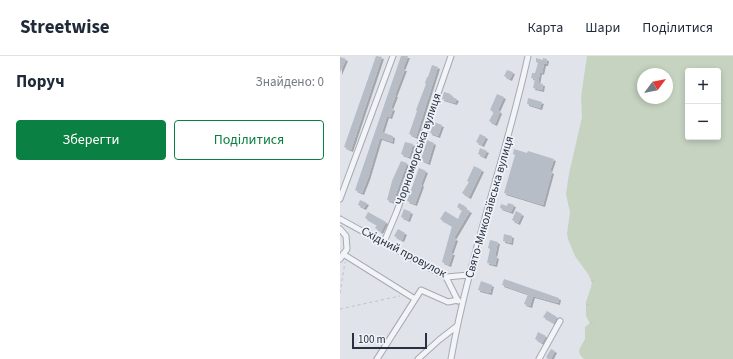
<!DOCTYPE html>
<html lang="uk">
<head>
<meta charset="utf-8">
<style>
  body { margin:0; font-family:"Source Sans 3",sans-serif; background:#f2f2f3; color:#1f2937 }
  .controls { position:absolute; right:12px; top:12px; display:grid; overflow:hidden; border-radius:4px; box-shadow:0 2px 6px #0003 }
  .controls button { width:36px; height:36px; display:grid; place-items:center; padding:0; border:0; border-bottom:1px solid #e0e1e3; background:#fff; color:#1f2937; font:20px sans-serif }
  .compass { position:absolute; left:297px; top:12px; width:36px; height:36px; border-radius:50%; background:#fff; box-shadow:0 2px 6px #0003; rotate:58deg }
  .scale { position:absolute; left:12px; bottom:10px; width:75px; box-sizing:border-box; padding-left:4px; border:2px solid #283141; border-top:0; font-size:11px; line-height:14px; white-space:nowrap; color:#283141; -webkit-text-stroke:3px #eff2f7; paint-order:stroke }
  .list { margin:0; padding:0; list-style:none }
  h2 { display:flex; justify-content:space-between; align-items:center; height:52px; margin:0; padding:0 16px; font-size:17px }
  h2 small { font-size:13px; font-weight:400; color:#747a83 }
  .actions { display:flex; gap:8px; padding:12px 16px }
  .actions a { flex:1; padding:9px 0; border:1px solid #0b8043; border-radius:4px; text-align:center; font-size:14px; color:#0b8043 }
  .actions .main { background:#0b8043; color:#fff }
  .map { position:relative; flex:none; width:393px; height:303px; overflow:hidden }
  header { display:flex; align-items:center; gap:24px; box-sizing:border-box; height:56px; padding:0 20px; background:#fff; border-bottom:1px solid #e0e1e3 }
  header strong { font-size:19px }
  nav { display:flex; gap:22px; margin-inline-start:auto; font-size:14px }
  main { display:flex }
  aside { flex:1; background:#fff }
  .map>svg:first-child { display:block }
  .green { fill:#c5d3c0; fill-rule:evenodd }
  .building { fill:#b7bdc6; filter:url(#shadow) }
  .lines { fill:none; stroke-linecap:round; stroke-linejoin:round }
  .minor-casing { stroke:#a5aab3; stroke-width:7 }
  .path { stroke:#bdc1c8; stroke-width:1; stroke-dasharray:3 3; stroke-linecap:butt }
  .minor { stroke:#f2f4f7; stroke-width:5 }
  .labels { text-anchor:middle; stroke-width:3.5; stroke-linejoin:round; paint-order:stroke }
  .street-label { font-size:12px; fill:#283141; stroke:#eff2f7 }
</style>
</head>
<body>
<header>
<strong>Streetwise</strong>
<nav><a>Карта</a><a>Шари</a><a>Поділитися</a></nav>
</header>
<main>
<aside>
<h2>Поруч<small>Знайдено: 0</small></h2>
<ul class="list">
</ul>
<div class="actions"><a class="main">Зберегти</a><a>Поділитися</a></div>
</aside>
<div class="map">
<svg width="393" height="303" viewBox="0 0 393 303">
  <defs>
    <filter id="shadow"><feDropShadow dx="2" dy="2" stdDeviation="0" flood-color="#0004"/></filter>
  </defs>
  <rect width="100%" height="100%" fill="#e0e3e9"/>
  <!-- green -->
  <path class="green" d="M247 0H393V303H244L240 299 239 294 245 283V271L250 267 246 260V246L251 231 252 226 248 218 235 200 228 183 227 178 230 156 226 138 229 118 242 61 241 41ZM348 15H378V81H348ZM303 18H327V42H303Z"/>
  <!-- building -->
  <path class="building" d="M36 0 42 1 11 94 4 91Z
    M61 0H68L63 13H65L55 39H56L51 52 53 53 50 61 47 60 42 76 53 80 52 86 40 82 28 122 22 137 15 134Z
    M0 1 6 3 0 17Z
    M196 2 203 4V2L207 3 206 8H204L202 17 200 16 198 27 203 28 202 34 193 32 195 23 191 22 192 17H195L198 7 196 6Z
    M92 9 98 11 76 81 69 78 77 55 76 54 86 28 85 27 87 21H88Z
    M167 14 173 16 170 23 164 20Z
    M104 36 111 38 110 40 117 43 115 47 102 43Z
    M157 38 164 41 158 54 160 56 155 68 149 65 154 56 150 54Z
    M188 42 202 46 200 52 187 48Z
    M94 66 102 69 98 80 90 77Z
    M140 78 146 81 142 89 136 86Z
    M87 84 94 87 88 107 81 104Z
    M65 86 73 88 69 101 61 98Z
    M140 92 147 95 144 101 138 98Z
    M174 93 187 97 188 95 214 103 210 115 212 116 203 149 164 137 175 99 173 98Z
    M61 105 67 107 53 146 47 144 52 125Z
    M134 110 142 114 129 141 122 137 129 126 127 125Z
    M79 112 86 115 81 128 82 129 75 148 67 145Z
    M20 144 27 147 24 152 18 149Z
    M119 147 125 150 124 152 130 155 114 182 116 183 111 197H113L109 209 102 206 112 170 100 163 105 155 118 163 122 154 117 151Z
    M168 147 174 149 171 156 160 152 161 148 167 150Z
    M64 153 71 156 68 164 61 161Z
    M176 155 182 158 178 167 172 164Z
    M28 156 46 166 41 176 35 172 37 169 25 162Z
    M58 173 65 177 62 184 54 180Z
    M164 178 172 180 171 187 163 185Z
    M150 184 158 186 155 200 157 201 155 209 147 207 150 193 148 192Z
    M164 223 219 242 218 247 193 240 190 250 184 248 188 238 162 229Z
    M141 225 152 229 150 237 138 234Z
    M207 255 217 261 214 267 203 261Z
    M198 276 206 280 202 287 195 283Z
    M211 293 215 295 211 303H208L206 301Z"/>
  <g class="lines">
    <!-- minor casing -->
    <g class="minor-casing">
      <path id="minor" d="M0 143 53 0
        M0 163 106 221 129 219
        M0 173 6 180 7 193 0 203
        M44 186 57 155 111 0
        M3 198 75 243
        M106 221 118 245
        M37 303 81 234 108 246 118 244
        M78 303 99 284 117 270
        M111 303C129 200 166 102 188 0
        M199 303 220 265"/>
    </g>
    <!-- path -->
    <path class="path" d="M251 225H255
      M0 237 5 206
      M246 248 251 250
      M0 253 60 240
      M250 267H254"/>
    <!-- minor -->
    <use href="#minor" class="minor"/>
  </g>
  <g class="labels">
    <!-- street labels -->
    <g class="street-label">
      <text transform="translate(78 93) rotate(-71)" y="4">Чорноморська вулиця</text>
      <text transform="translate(149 151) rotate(-74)" y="4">Свято-Миколаївська вулиця</text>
      <text transform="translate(64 196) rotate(28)" y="4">Східний провулок</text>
    </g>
  </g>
</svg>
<div class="controls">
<button>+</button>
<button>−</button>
</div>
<svg class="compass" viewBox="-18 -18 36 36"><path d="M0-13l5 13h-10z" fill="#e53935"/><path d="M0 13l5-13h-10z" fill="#747a83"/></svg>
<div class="scale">100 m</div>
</div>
</main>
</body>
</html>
